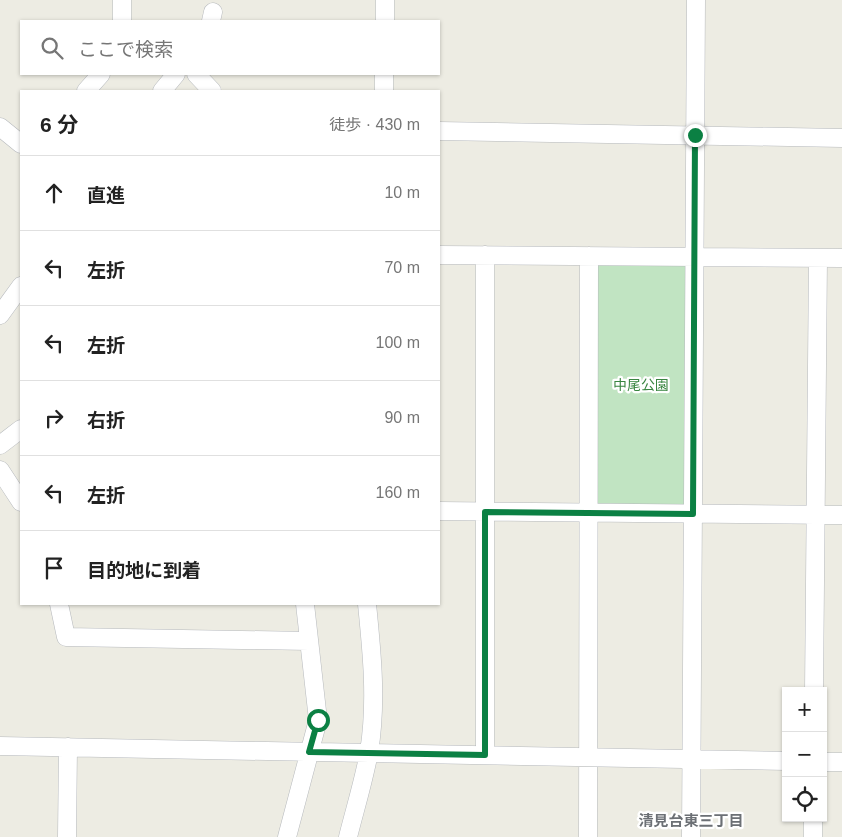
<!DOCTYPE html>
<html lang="ja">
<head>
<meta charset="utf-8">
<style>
  body { margin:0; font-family:Arial,"Noto Sans JP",sans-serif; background:#f6f6f6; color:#222 }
  .controls { position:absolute; right:15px; bottom:15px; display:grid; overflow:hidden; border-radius:0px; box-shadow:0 1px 4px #0004 }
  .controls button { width:45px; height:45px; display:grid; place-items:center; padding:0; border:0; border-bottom:1px solid #e0e0e0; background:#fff; color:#222; font:25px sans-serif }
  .stop { position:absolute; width:15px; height:15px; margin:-11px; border:4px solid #0b8043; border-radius:50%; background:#fff }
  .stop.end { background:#0b8043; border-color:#fff; box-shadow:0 1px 5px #0008 }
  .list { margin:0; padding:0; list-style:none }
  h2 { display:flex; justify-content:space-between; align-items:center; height:65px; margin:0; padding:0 20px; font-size:21px }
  h2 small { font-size:16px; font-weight:400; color:#767676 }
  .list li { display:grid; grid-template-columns:32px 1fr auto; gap:15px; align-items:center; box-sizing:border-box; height:75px; padding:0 20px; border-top:1px solid #e0e0e0 }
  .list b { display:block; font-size:19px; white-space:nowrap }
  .list em { font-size:16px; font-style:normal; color:#767676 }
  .icon { flex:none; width:28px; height:28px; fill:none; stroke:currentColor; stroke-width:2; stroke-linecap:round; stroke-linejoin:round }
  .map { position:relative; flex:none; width:842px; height:837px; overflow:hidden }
  .search { position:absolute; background:#fff; box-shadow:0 1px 4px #0004; left:20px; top:20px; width:420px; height:55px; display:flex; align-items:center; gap:12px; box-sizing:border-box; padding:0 18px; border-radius:0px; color:#767676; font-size:19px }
  .panel { position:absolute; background:#fff; box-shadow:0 1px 4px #0004; left:20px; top:90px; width:420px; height:515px; border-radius:0px }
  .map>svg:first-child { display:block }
  .green { fill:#c1e4c2 }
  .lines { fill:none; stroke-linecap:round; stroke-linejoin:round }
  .street-casing { stroke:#b6b9bd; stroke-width:19 }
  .street { stroke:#fff; stroke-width:18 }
  .route { stroke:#0b8043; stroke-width:6 }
  .labels { text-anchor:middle; stroke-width:4.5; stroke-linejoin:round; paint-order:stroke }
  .park-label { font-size:14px; fill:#398540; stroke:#fff }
  .neighbourhood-label { font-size:15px; font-weight:bold; fill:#6c7075; stroke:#fff }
</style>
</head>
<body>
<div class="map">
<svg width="842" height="837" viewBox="0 0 842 837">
  <rect width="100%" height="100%" fill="#edece3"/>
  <!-- green -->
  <path class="green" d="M589 256 694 257 693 514 589 513Z"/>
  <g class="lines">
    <!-- street casing -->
    <g class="street-casing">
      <path id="street" d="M122 0V21
        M211 21 213 12
        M385 21V0
        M196 74 212 91
        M86 91 101 74
        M162 91 176 74
        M384 91V74
        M0 127 21 144
        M439 131 842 138
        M439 255 842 258
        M485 255V755
        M0 315 21 286
        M0 445 21 429
        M0 470 21 502
        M439 511 842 515
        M59 604 66 637 309 641
        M814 691 818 258
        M0 746 786 761
        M823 762H842
        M67 837 68 747
        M287 837 318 720 305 604
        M348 837C355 809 364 780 369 752 377 703 372 653 367 604
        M588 837 589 256
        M691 837 696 0
        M813 837V818"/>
    </g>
    <!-- street -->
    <use href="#street" class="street"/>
  </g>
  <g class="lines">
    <!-- route -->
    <path class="route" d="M318 720 309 752 485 755V512L693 514 695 135"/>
  </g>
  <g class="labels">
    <!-- park labels -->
    <g class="park-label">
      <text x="641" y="390">中尾公園</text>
    </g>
    <!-- neighbourhood labels -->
    <g class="neighbourhood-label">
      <text x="691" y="826">清見台東三丁目</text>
    </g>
  </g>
</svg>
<div class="controls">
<button>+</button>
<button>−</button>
<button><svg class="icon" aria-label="locate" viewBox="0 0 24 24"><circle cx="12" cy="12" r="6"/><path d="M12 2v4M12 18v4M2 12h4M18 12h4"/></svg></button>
</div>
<div class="stop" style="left:318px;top:720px"></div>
<div class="stop end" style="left:695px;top:135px"></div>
<div class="search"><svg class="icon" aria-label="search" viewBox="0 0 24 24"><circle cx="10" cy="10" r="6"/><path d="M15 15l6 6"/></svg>ここで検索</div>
<section class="panel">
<h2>6 分<small>徒歩 · 430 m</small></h2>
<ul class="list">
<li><svg class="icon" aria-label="ahead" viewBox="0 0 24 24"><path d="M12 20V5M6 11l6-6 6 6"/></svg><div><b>直進</b></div><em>10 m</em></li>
<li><svg class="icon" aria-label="left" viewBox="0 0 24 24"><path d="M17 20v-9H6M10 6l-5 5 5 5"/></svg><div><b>左折</b></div><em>70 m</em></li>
<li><svg class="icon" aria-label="left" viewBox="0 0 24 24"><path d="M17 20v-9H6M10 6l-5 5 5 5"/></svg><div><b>左折</b></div><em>100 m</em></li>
<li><svg class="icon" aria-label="right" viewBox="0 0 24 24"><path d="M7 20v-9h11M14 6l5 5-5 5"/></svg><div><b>右折</b></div><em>90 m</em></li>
<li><svg class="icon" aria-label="left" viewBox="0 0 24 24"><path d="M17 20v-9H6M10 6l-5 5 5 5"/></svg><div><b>左折</b></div><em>160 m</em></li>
<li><svg class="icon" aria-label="arrive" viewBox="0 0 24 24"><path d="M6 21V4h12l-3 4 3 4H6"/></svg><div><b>目的地に到着</b></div></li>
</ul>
</section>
</div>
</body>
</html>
